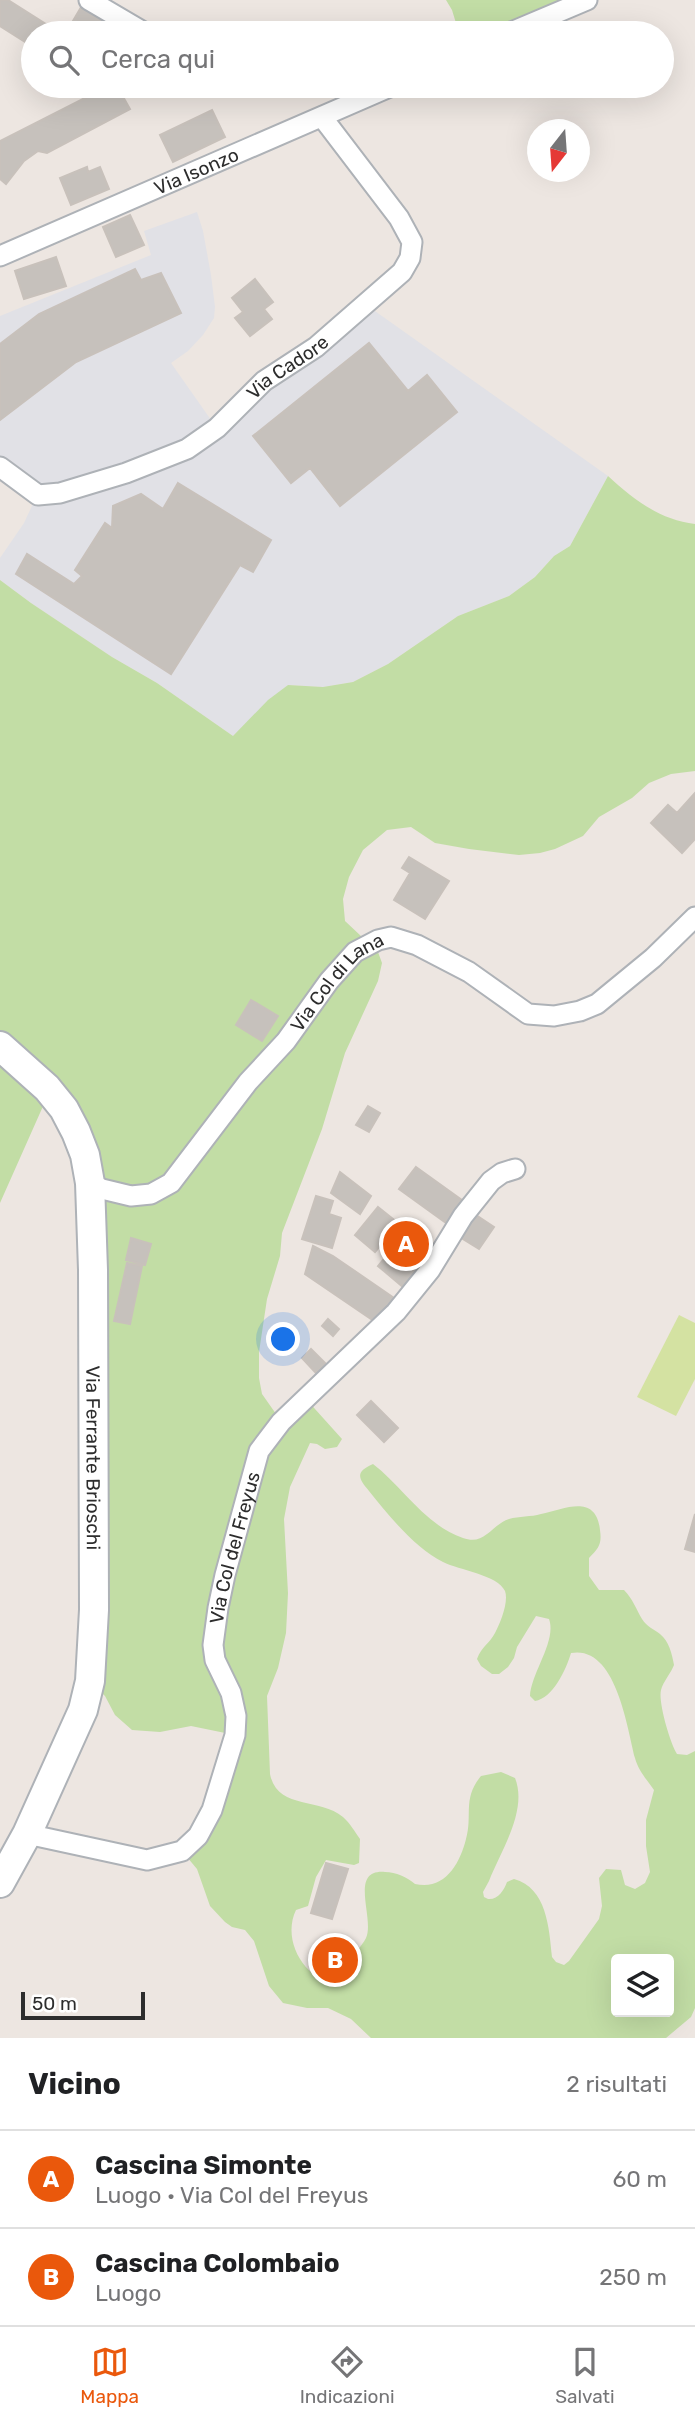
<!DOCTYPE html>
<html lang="it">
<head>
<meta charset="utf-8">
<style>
  body { margin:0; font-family:Rubik,sans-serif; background:#f2f2f2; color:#202124 }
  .controls { position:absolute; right:21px; bottom:21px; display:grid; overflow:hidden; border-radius:7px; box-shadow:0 7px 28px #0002 }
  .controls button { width:63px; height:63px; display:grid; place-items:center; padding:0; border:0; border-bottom:2px solid #e0e0e0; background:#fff; color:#202124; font:35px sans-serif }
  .compass { position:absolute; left:527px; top:119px; width:63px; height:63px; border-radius:50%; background:#fff; box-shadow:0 7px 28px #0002; rotate:197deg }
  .scale { position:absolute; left:21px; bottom:18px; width:124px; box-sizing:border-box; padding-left:7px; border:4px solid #2d2d2d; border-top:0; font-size:19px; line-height:24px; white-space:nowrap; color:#2d2d2d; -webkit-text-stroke:5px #fff; paint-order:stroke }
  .you { position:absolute; left:284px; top:1340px; width:24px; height:24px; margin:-18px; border:5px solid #fff; border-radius:50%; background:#1a73e8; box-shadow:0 0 0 10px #1a73e833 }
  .badge { display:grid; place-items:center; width:46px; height:46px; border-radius:50%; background:#ea580c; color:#fff; font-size:23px; font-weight:700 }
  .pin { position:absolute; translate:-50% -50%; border:4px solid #fff; box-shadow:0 2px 7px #0006 }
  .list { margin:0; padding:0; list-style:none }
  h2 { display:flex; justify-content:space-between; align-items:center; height:91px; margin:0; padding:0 28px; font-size:30px }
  h2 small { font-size:23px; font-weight:400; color:#757577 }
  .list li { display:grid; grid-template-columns:46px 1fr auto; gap:21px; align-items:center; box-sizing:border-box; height:98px; padding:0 28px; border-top:2px solid #e0e0e0 }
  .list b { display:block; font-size:26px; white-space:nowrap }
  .list p { margin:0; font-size:23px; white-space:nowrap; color:#757577 }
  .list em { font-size:23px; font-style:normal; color:#757577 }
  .icon { flex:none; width:38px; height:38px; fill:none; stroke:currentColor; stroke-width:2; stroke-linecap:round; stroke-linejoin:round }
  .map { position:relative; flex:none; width:695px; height:2038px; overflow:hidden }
  .search { position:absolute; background:#fff; box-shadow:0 7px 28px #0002; left:21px; right:21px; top:21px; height:77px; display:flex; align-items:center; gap:18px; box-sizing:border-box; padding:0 24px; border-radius:38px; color:#757577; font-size:26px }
  .sheet { height:287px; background:#fff }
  nav { display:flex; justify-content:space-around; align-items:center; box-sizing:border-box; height:98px; border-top:2px solid #e0e0e0; background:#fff; font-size:19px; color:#757577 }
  nav a { display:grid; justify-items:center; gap:4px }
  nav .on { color:#ea580c }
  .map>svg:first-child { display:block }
  .industrial { fill:#e1e1e6 }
  .green { fill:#c2dda5; fill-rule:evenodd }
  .pitch { fill:#d4e2a2 }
  .building { fill:#c6c1bc; stroke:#c8c1bb; stroke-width:2 }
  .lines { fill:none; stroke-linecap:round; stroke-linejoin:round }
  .street-casing { stroke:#aeb2b7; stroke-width:23 }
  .secondary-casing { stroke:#aeb2b7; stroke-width:32 }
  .street { stroke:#fff; stroke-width:19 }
  .secondary { stroke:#fff; stroke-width:28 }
  .labels { text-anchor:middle; stroke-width:5; stroke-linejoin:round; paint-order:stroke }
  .street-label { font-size:19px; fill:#2d2d2d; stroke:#fff }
</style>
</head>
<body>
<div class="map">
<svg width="695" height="2038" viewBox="0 0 695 2038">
  <rect width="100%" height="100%" fill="#ede6e1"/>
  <!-- industrial -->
  <path class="industrial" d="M197 212 203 231 211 275 215 307 214 318 203 335 188 351 171 363 216 427 365 304 608 476 570 546 554 556 535 577 509 596 458 616 388 664 353 682 324 687 288 685 233 736 157 683 112 657 31 603 0 580V558L24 523 37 495 0 467V316L151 255 144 231Z"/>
  <!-- green -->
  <path class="green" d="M446 0H587L509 33H459L452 10Z
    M608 476C633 499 660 520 695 524V771L671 774 649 783 632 798 599 817 583 836 555 849 540 853 519 855 469 849 435 843 411 827 387 830 363 850 349 877 343 899 345 921 378 952 382 963 378 981 345 1053 322 1129 282 1233 280 1256 267 1299 259 1352V1378L262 1394 281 1421 306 1399 342 1439 337 1447 325 1449 317 1444 310 1443 290 1487 284 1519 288 1593 286 1633 278 1668 267 1696 270 1774C277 1810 319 1797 343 1817 350 1823 355 1832 360 1839L359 1863 354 1865 326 1860 316 1877 308 1906 296 1910C280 1943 309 1988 346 1983 350 1973 352 1961 357 1952 359 1947 364 1943 366 1938 375 1918 348 1869 385 1872 396 1872 407 1877 415 1884 444 1891 460 1864 466 1839 473 1815 462 1799 481 1776L501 1772 515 1778C528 1810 501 1851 489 1881L483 1892 484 1897 488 1899C498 1900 504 1890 507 1882L514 1879C547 1888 549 1928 552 1957L556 1962 564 1965 569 1961 599 1919 602 1906 599 1878 606 1869 621 1870 625 1885 635 1889 645 1883 650 1872 646 1846V1820L654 1790C647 1780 638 1770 635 1758 627 1727 616 1645 571 1653 566 1670 553 1698 535 1701L530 1696C531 1673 557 1641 549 1619L536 1616 517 1647 514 1658 508 1667 499 1674H492L481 1666 477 1659C482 1646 489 1644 495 1633 500 1624 509 1602 505 1591 498 1575 459 1570 443 1562 416 1549 388 1515 369 1491 358 1478 355 1472 373 1464 402 1486 426 1526 463 1538 485 1546 491 1525 509 1519 519 1516 531 1517 541 1514 565 1509 596 1493 600 1530 602 1544 599 1548 589 1558V1576L599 1590H624C633 1599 636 1609 642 1619 647 1627 654 1629 660 1634 669 1641 672 1654 674 1665 671 1673 663 1682 661 1690 658 1702 670 1743 677 1754L687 1755 695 1751V2008L691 2017 666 2038H371L351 2019 328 2008H307L283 2003 269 1986 254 1941 245 1930 232 1927 225 1922 210 1906 197 1869 182 1851 199 1836 235 1735 191 1726 160 1732 132 1730 115 1715 105 1696 90 1681 85 1155 44 1104 0 1203V580L31 603 112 657 157 683 233 736 268 700 288 685 323 687 353 682 388 664 458 616 509 596 535 577 554 556 570 546ZM616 1959H669V2012H616Z"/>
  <!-- pitch -->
  <path class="pitch" d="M679 1315 695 1323V1379L676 1416 637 1397Z"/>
  <!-- building -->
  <path class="building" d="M0 0H8L60 33H33V47L0 26Z
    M83 4 127 31 126 33H93L73 21Z
    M79 86H117L130 109 47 153 38 151 24 161 6 184 0 179V141L85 98Z
    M212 110 225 137 173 162 160 135Z
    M87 167 88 172 100 167 109 189 71 205 60 178Z
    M130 215 144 245 116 257 103 227Z
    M56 257 66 286 24 299 15 271Z
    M135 269 141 280 161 273 181 313 76 362 0 420V344L39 314Z
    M255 279 273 302 264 309 272 319 250 336 235 318 243 312 232 298Z
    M369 343 408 391 427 375 457 412 340 506 310 468 291 483 253 436Z
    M178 483 271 540 253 572 240 565 171 674 16 574 27 554 74 584 82 576 75 570 105 523 112 528 113 506 141 494 163 509Z
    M694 794 695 839 682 853 651 823 668 805 677 813Z
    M409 857 449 881 425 919 394 900 410 873 402 868Z
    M251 1000 278 1016 262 1041 236 1025Z
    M368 1106 380 1113 369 1132 356 1125Z
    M416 1167 466 1203 449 1225 399 1189Z
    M340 1172 371 1196 360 1214 331 1193Z
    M316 1196 333 1201 329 1214 341 1218 332 1248 302 1239Z
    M378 1207 433 1251 403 1287 378 1266 393 1248 384 1241 375 1252 355 1235Z
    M473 1213 494 1227 479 1249 458 1236Z
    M131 1238 151 1244 145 1265 126 1260Z
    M313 1246 333 1256 394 1298 377 1323 305 1274Z
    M127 1263 142 1266 130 1324 114 1321Z
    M328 1319 339 1329 333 1336 322 1326Z
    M311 1349 326 1364 316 1373 302 1358Z
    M371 1401 398 1428 384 1442 357 1415Z
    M695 1514V1552L685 1549Z
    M326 1863 348 1869 332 1919 311 1913Z
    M327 1940 354 1949 344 1981 316 1972Z"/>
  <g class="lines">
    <!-- street casing -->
    <g class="street-casing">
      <g id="street">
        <path d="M89 0 145 33"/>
        <path d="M509 33 587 0"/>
        <path id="s1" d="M0 256 392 86"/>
        <path id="s2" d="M0 467 38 495 60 493 126 473 187 449 217 428 264 381 316 347 402 272 410 258 412 242 399 218 322 117"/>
        <path id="s3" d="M90 1183 102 1189 131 1196 151 1194 171 1183 248 1082 286 1041 329 981 355 952 378 940 391 937 417 945 469 972 528 1014 554 1016 580 1011 597 1004 653 958 695 917"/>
        <path id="s4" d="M27 1834 147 1860 182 1851 198 1836 212 1810 235 1735 236 1716 231 1693 215 1660 213 1645 218 1608 225 1575 259 1451 281 1422 396 1312 430 1270 463 1216 491 1181 502 1173 515 1169"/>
      </g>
    </g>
    <!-- secondary casing -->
    <g class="secondary-casing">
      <g id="secondary">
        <path id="s5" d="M0 1046 47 1088 64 1109 76 1132 85 1155 90 1183 93 1270 94 1610 90 1681 83 1710 27 1834 0 1883"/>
      </g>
    </g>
    <!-- street -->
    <use href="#street" class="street"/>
    <!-- secondary -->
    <use href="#secondary" class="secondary"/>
  </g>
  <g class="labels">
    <!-- street labels -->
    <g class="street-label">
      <text dy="7" stroke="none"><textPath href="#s1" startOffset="214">Via Isonzo</textPath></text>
      <text dy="7" stroke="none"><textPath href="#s2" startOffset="334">Via Cadore</textPath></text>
      <text dy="7" stroke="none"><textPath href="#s3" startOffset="348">Via Col di Lana</textPath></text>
      <text dy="7" stroke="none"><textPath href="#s5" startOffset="444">Via Ferrante Brioschi</textPath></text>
      <text dy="7" stroke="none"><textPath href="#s4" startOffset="483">Via Col del Freyus</textPath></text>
    </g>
  </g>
</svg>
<div class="controls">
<button><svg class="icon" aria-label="layers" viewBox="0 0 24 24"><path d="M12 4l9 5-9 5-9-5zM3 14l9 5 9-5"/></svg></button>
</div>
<svg class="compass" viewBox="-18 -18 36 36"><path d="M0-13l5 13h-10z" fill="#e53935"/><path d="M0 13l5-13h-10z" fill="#757577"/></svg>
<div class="scale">50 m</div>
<div class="you"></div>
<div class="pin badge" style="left:406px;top:1244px">A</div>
<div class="pin badge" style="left:335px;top:1960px">B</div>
<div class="search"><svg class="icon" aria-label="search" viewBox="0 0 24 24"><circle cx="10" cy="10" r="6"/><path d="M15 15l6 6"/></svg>Cerca qui</div>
</div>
<section class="sheet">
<h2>Vicino<small>2 risultati</small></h2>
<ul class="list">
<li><span class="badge">A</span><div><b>Cascina Simonte</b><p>Luogo · Via Col del Freyus</p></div><em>60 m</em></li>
<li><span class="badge">B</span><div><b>Cascina Colombaio</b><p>Luogo</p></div><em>250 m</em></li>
</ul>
</section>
<nav>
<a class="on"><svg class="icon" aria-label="map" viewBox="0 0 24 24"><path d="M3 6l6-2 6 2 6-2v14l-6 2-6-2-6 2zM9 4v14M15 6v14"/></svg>Mappa</a>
<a><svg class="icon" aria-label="directions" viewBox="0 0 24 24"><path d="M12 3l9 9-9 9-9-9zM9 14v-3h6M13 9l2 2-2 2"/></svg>Indicazioni</a>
<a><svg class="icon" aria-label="saved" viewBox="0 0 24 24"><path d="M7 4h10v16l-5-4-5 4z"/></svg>Salvati</a>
</nav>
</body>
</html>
